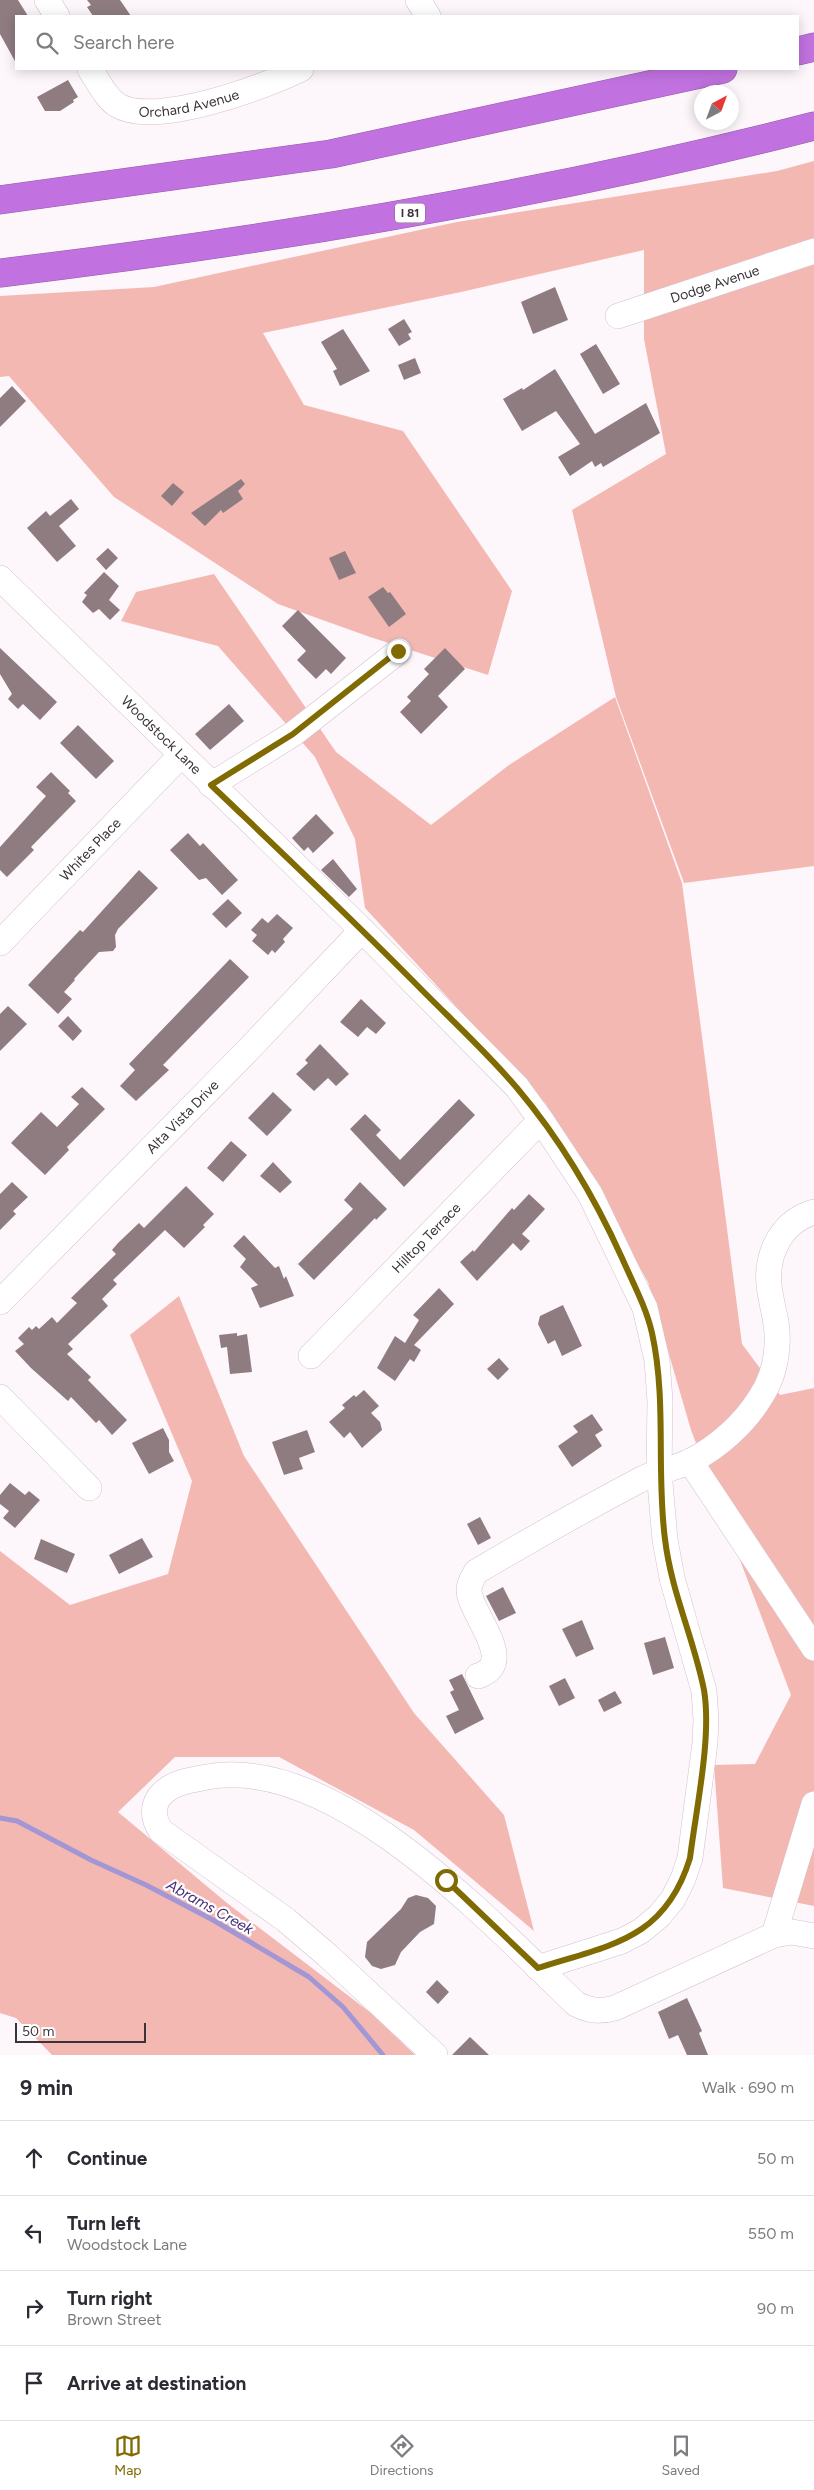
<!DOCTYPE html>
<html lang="en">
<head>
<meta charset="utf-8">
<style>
  body { margin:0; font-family:Figtree,sans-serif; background:#f7f7f7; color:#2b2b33 }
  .compass { position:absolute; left:694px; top:85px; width:45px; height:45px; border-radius:50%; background:#fff; box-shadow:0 2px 12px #0003; rotate:41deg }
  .scale { position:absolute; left:15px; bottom:12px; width:131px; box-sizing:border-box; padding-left:5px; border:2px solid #3a3338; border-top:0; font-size:14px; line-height:18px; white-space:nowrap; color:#3a3338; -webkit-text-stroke:4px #fff; paint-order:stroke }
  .stop { position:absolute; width:15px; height:15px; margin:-11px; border:4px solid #806a02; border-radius:50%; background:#fff }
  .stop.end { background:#806a02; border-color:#fff; box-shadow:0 1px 5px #0008 }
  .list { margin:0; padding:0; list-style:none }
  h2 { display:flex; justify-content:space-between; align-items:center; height:65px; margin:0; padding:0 20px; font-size:21px }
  h2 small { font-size:16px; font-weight:400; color:#7c7c81 }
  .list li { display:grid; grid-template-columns:32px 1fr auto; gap:15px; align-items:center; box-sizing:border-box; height:75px; padding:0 20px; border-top:1px solid #e1e1e2 }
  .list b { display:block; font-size:19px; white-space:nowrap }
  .list p { margin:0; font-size:16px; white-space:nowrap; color:#7c7c81 }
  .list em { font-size:16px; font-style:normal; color:#7c7c81 }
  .icon { flex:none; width:28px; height:28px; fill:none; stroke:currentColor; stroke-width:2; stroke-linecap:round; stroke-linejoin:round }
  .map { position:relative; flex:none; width:814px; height:2055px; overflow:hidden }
  .search { position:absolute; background:#fff; box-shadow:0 2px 12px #0003; left:15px; right:15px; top:15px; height:55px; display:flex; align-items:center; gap:12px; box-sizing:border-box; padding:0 18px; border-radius:0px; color:#7c7c81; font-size:19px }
  .sheet { height:365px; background:#fff }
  nav { display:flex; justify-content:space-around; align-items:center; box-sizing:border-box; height:70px; border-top:1px solid #e1e1e2; background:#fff; font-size:14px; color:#7c7c81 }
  nav a { display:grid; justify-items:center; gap:2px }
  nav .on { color:#806a02 }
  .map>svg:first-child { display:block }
  .green { fill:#f4b8b3 }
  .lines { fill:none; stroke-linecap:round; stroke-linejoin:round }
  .stream { stroke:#a296d4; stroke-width:5 }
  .building { fill:#8f7c81 }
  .minor-casing { stroke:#d3c2cd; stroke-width:26 }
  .highway-casing { stroke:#925ca5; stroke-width:29 }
  .minor { stroke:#fff; stroke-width:25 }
  .highway { stroke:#c172e0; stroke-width:28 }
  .route { stroke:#806a02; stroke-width:6 }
  .labels { text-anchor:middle; stroke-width:4.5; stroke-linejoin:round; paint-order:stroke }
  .shield { fill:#fff; stroke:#757074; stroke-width:1 }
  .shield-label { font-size:12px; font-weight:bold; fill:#3a3338 }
  .street-label { font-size:14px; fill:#3a3338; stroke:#fff }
  .water-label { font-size:15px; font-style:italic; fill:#453079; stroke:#fff }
</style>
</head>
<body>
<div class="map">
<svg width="814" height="2055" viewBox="0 0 814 2055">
  <rect width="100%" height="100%" fill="#fdf6fb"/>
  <!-- green -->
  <path class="green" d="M814 161V866L684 883 616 697 572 510 666 454 644 339V250L461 292 263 333 304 405 403 431 512 591 488 675 370 637 278 604 114 497 9 376 0 377V296L154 287 457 222 777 171Z
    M214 574 336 752 431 825 509 765 615 697 682 883 742 1344 780 1395 814 1388V1906L723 1888 714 1765 755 1764 791 1695 691 1430 648 1282 546 1104 365 908 355 839 315 757 218 646 121 621 136 592Z
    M179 1296 244 1456 414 1713 504 1815 534 1931 414 1830 279 1757H175L118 1812 227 1903 371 2013 415 2055H52L16 2018 0 2013V1551L70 1605 168 1574 192 1481 130 1335Z"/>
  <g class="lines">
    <!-- stream -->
    <path class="stream" d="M0 1818 17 1821 91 1860 146 1885 213 1920 309 1977 343 2007 383 2055"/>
  </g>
  <!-- building -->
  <path class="building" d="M0 0H18L28 16H16V63L0 34Z
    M87 0H120L131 16H93L87 7 91 5Z
    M68 80 78 97 73 100 74 102 60 111H45L37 97Z
    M555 287 568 320 533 334 521 302Z
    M404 319 412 332 408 334 411 339 399 346 388 329Z
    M343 329 370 371 340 386 333 371 337 369 321 342Z
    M596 344 620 384 603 394 580 354Z
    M415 358 421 373 404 380 398 365Z
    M555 369 595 434 646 403 660 433 603 467 601 463 595 467 592 461 570 476 558 457 580 444 556 411 522 431 503 399 522 388 523 390Z
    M12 386 26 401 0 427V398Z
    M241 479 245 484 238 491 243 499 223 513 221 510 205 526 191 513Z
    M173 483 184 492 172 506 161 496Z
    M71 499 79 509 59 526 76 546 57 562 27 528 46 511 50 516Z
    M108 548 118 558 106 570 96 559Z
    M345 551 356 573 339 580 329 558Z
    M104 572 119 586 109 600 120 610 110 620 99 609 93 613 82 602 87 595 84 593Z
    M383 587 388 593 390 592 406 614 389 627 368 597Z
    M298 610 346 658 331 674 326 669 316 679 297 660 306 651 282 626Z
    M0 648 57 702 40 720 23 704 18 709 8 699 12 694 0 674Z
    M445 648 465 669 438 696 448 707 421 734 400 712 411 701 407 697 429 674 424 669Z
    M229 704 244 721 210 750 195 734Z
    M78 725 114 761 96 779 60 743Z
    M51 772 70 791 68 793 76 801 31 847 34 850 7 877 0 870V847L46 796 36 787Z
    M316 814 334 833 313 853 308 847 304 851 292 838Z
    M188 833 200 846 203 843 238 880 222 895 206 878 199 880 170 850Z
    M333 859 357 889 349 897 321 870Z
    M139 870 158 888 118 929 115 935 116 947 113 951 99 952 74 979 75 980 64 992 72 999 58 1014 28 985 80 930 83 932Z
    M228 899 242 913 226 928 212 914Z
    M277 914 293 928 283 939 285 942 275 953 272 950 268 955 252 941 257 935 251 930 262 918 268 923Z
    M230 959 249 977 163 1065 169 1070 136 1101 120 1086 135 1070 129 1064Z
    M361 999 386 1023 376 1034 367 1027 358 1037 340 1022Z
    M8 1006 27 1024 0 1051V1014Z
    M68 1016 82 1031 73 1041 58 1026Z
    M320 1044 349 1074 336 1086 328 1078 314 1091 296 1074 308 1063 305 1060Z
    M82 1087 105 1109 67 1147 69 1150 45 1175 11 1143 41 1112 57 1127 79 1104 71 1097Z
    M273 1092 292 1110 267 1136 248 1118Z
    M459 1099 475 1115 404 1187 350 1129 365 1114 381 1130 376 1135 400 1160Z
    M231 1141 247 1155 223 1182 207 1168Z
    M273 1162 292 1182 280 1193 260 1176Z
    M12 1182 28 1197 13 1211 16 1214 0 1230V1194Z
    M360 1182 387 1209 376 1220 375 1218 314 1280 298 1264 353 1209 344 1200Z
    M186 1186 214 1214 203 1225 205 1227 184 1248 165 1230 113 1280 117 1284 102 1299 108 1306 68 1344 73 1349 67 1354 91 1377 88 1380 127 1420 112 1435 99 1420 96 1423 71 1397 68 1401 31 1368 15 1351 24 1344 18 1338 29 1327 32 1330 36 1326 39 1329 52 1317 57 1323 77 1303 71 1298 116 1254 112 1250 118 1243 139 1223 144 1228Z
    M529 1194 545 1209 522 1234 530 1241 521 1251 513 1243 477 1281 460 1262 473 1250 474 1252 512 1208 514 1210Z
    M244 1235 275 1268 279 1266 284 1279 286 1276 294 1296 260 1308 251 1288 258 1285 240 1267 246 1259 233 1246Z
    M439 1288 454 1304 414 1345 421 1350 414 1362 410 1359 395 1381 377 1368 395 1336 405 1343 419 1320 413 1315Z
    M563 1305 582 1346 562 1356 555 1340 548 1344 538 1324 540 1316Z
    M237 1333V1336L247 1334 252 1372 230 1374 227 1347 221 1348 219 1335Z
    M499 1358 509 1369 498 1380 487 1369Z
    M364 1390 379 1406 371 1413 380 1422 382 1430 362 1448 350 1432 344 1438 329 1422 345 1408 342 1405 354 1395 356 1397Z
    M592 1414 603 1430 595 1435 602 1446 572 1467 558 1446 578 1432 573 1426Z
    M163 1428 169 1440V1452L174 1461 149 1474 132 1443Z
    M307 1430 315 1452 299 1458 303 1469 284 1475 272 1442Z
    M10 1483 25 1495 29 1491 40 1500 15 1528 3 1518 9 1511 0 1504V1495Z
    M480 1517 491 1538 478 1545 467 1524Z
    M142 1538 153 1557 119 1574 109 1555Z
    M41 1539 75 1554 67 1573 34 1559Z
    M503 1587 516 1613 499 1621 486 1596Z
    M582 1620 594 1649 576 1657 562 1629Z
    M665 1637 674 1668 653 1675 644 1643Z
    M462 1674 484 1719 455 1734 446 1716 459 1710 450 1692 454 1690 449 1680Z
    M565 1678 575 1698 559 1706 549 1686Z
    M615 1691 622 1703 604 1712 598 1700Z
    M416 1895 428 1898 436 1906 434 1924 420 1932 401 1952 395 1965 381 1969 372 1966 365 1957 367 1942 401 1909 408 1898Z
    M437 1980 449 1992 438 2004 426 1992Z
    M687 1998 702 2031 699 2033 708 2055H687L678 2035 669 2039 658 2012Z
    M470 2037 489 2055H452Z"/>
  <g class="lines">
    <!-- minor casing -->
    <g class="minor-casing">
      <g id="minor">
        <path d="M47 0 57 16"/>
        <path d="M418 0 428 16"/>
        <path id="s1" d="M90 69C98 81 105 97 117 105 154 128 264 87 301 69"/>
        <path id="s2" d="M618 316 814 251"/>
        <path id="s3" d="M0 578 362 930 517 1087 541 1120 590 1194 645 1308 657 1360 660 1401 659 1471 665 1540 672 1578 704 1691 706 1720 705 1743 690 1858 683 1879 673 1899 659 1916 641 1931 622 1941 538 1968"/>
        <path d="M211 785 293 734 399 651"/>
        <path id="s4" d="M0 943 181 755"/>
        <path id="s5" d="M0 1302 247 1051 362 930"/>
        <path id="s6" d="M311 1356 541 1120"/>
        <path d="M0 1397 89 1488"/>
        <path d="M690 1461 814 1648"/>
        <path d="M478 1676C519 1663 469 1613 469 1590 469 1583 473 1577 476 1572 530 1540 583 1510 638 1481 655 1471 674 1469 691 1461 718 1447 744 1424 760 1398 771 1382 776 1365 777 1345 779 1324 771 1305 769 1285 766 1253 782 1221 814 1212"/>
        <path d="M774 1935 814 1804"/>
        <path d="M435 2055 327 1955 286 1920 161 1831C153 1819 151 1805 162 1794 173 1782 192 1780 207 1777 335 1753 492 1924 576 2004 590 2011 600 2012 615 2008L774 1935 792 1932 814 1936"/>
      </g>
    </g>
    <!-- highway casing -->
    <g class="highway-casing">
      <path id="highway" d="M798 51 814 47
        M0 200 331 154 723 69
        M0 273C274 240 547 195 814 126"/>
    </g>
    <!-- minor -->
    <use href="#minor" class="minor"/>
    <!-- highway -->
    <use href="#highway" class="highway"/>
  </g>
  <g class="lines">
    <!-- route -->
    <path class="route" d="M398 651 293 734 211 785C279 850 347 914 413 981 447 1016 485 1050 517 1088 560 1139 595 1198 622 1258 633 1283 646 1307 652 1333 667 1401 656 1471 665 1539 671 1591 694 1639 704 1690 712 1737 696 1809 690 1858 665 1940 610 1945 538 1968L446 1880"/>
  </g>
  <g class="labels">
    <!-- shield labels -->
    <rect class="shield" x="395" y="203.5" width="30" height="19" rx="4"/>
    <g class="shield-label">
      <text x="410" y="217">I 81</text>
    </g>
    <!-- street labels -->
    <g class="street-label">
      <text dy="5" stroke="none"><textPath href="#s1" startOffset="119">Orchard Avenue</textPath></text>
      <text dy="5" stroke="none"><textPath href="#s2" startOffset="102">Dodge Avenue</textPath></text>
      <text dy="5" stroke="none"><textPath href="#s3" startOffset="225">Woodstock Lane</textPath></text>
      <text dy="5" stroke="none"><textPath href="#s4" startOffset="130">Whites Place</textPath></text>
      <text dy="5" stroke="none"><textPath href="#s5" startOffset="260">Alta Vista Drive</textPath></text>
      <text dy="5" stroke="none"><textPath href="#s6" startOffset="165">Hilltop Terrace</textPath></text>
    </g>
    <!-- water labels -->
    <g class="water-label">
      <text transform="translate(210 1907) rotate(29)" y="5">Abrams Creek</text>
    </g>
  </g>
</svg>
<svg class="compass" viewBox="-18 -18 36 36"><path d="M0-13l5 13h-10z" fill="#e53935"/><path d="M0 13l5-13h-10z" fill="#7c7c81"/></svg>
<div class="scale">50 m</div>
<div class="stop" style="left:446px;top:1880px"></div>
<div class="stop end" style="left:398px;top:651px"></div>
<div class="search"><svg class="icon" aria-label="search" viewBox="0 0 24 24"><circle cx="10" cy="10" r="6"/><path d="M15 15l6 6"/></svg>Search here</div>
</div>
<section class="sheet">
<h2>9 min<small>Walk · 690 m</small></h2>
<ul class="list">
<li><svg class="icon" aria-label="ahead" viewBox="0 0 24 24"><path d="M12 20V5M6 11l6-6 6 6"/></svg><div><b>Continue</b></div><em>50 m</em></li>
<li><svg class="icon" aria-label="left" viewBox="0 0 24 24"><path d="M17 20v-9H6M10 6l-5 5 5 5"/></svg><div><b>Turn left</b><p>Woodstock Lane</p></div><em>550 m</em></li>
<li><svg class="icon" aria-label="right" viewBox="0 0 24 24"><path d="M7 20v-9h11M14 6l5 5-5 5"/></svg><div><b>Turn right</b><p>Brown Street</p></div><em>90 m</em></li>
<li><svg class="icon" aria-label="arrive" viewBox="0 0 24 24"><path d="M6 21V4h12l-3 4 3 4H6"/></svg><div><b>Arrive at destination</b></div></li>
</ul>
</section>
<nav>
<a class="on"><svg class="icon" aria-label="map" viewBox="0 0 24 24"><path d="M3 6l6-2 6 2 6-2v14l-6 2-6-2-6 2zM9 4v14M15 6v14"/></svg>Map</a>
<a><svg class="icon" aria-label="directions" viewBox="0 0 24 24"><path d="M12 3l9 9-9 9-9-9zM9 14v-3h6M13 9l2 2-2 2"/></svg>Directions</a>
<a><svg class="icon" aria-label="saved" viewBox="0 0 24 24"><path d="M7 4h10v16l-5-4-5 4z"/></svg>Saved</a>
</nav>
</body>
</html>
